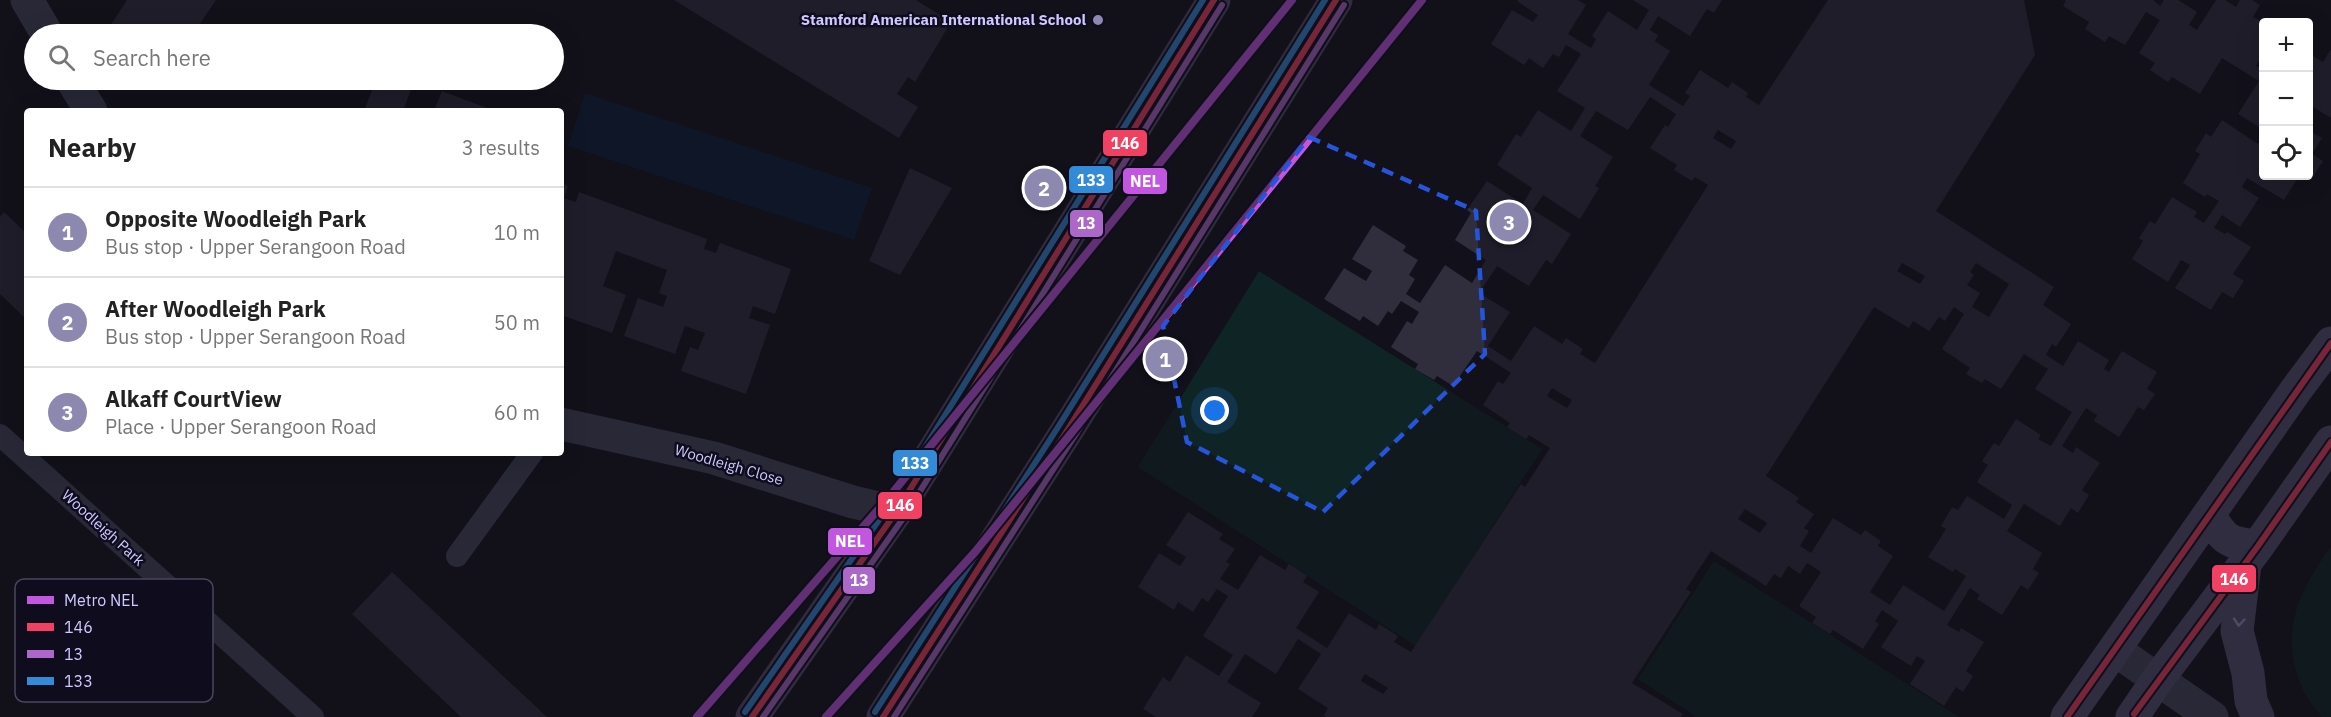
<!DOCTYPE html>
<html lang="en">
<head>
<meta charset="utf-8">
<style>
  body { margin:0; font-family:"IBM Plex Sans",sans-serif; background:#f2f2f2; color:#222 }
  .controls { position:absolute; right:18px; top:18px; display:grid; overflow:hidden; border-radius:6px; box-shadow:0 6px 24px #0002 }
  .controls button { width:54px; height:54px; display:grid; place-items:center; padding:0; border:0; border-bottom:2px solid #e0e0e0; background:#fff; color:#222; font:30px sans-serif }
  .you { position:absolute; left:1215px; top:411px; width:21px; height:21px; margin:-15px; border:4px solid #fff; border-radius:50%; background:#1a73e8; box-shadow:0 0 0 9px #1a73e833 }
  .badge { display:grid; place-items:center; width:39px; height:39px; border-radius:50%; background:#8d88af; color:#fff; font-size:20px; font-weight:700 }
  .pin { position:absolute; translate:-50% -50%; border:3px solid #fff; box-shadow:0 2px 6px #0006 }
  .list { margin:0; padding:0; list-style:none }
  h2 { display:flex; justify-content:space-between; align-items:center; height:78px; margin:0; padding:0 24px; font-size:26px }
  h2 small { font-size:20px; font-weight:400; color:#767676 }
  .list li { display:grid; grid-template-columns:39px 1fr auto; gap:18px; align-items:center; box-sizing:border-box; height:90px; padding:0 24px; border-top:2px solid #e0e0e0 }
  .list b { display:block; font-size:22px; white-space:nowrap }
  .list p { margin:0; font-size:20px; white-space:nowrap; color:#767676 }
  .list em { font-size:20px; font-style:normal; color:#767676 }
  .icon { flex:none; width:33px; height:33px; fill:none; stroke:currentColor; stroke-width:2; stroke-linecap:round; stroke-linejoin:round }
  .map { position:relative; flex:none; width:2331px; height:717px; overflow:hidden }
  .search { position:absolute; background:#fff; box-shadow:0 6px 24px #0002; left:24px; top:24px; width:540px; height:66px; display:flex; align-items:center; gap:15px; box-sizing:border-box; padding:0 21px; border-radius:33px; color:#767676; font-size:22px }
  .panel { position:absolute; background:#fff; box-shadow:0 6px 24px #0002; left:24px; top:108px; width:540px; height:348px; border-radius:6px }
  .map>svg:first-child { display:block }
  .green { fill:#0f2525 }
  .water { fill:#0c1d3b }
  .building { fill:#302d3d; fill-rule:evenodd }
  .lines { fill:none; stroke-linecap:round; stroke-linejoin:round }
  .lane { stroke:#45455b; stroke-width:22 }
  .street { stroke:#45455b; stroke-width:33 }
  .secondary { stroke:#52516e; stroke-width:33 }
  .primary { stroke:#594d6d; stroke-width:33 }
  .bus-1-casing { stroke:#0f0c1e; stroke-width:10 }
  .bus-2-casing { stroke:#0f0c1e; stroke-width:10 }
  .bus-3-casing { stroke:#0f0c1e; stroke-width:10 }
  .bus-1 { stroke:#f24062; stroke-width:6 }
  .bus-2 { stroke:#ac68c9; stroke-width:6 }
  .bus-3 { stroke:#338bd7; stroke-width:6 }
  .metro-1-casing { stroke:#0f0c1e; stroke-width:12 }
  .metro-1 { stroke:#c256e0; stroke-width:8 }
  .oneway { stroke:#9793be }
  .marked { fill:none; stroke:#2654da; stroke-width:4.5; stroke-dasharray:12 8; stroke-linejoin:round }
  .poi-dot { fill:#8d88af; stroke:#0f0c1e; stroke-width:2 }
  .labels { text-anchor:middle; stroke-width:5; stroke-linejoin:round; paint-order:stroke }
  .poi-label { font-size:15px; font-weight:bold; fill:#cfc9ff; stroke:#0f0c1e; text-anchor:end }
  .street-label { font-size:15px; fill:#cfc9ff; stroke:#0f0c1e }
  .key { fill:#0f0c1e; stroke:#494562; stroke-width:1.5 }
  .key-label { font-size:16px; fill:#cfc9ff }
  .line-badge { stroke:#0f0c1e; stroke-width:2 }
  .badge-label { font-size:16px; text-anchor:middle; font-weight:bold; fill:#fff }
</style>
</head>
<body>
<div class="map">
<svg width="2331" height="717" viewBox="0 0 2331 717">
  <rect width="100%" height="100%" fill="#12101a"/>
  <!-- green -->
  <path class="green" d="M1259 271 1542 449 1416 646 1138 467Z
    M2331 546V717H2322C2316 709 2308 700 2303 690 2278 633 2298 593 2331 546Z
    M1714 561 1959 717H1697L1638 679Z"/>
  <!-- water -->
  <path class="water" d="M585 93 872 188 854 240 568 146Z"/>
  <!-- building -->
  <path class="building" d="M127 0H216L193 34H105Z
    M674 0H916L951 22 915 82 908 77 897 94 918 107 899 138Z
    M1518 0H1578L1586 5 1568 34 1591 48 1596 39 1592 36 1608 11 1637 30 1649 10 1633 0H1722L1714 13 1707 9 1690 36 1658 16 1650 30 1658 35 1655 41 1670 51 1649 85 1683 106 1690 96 1685 93 1700 70 1728 88 1732 82 1748 93 1746 97 1759 105 1828 0H2024L2035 55 1936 211 2054 287 2043 305 2071 324 2056 347 2052 344 2046 355 2063 366 2078 341 2109 360 2104 369 2109 372 2122 351 2157 372 2147 389 2155 394 2144 410 2138 407 2119 437 2094 421 2097 415 2086 408 2062 446 2073 453 2076 447 2100 463 2082 490 2089 495 2078 513 2071 508 2060 526 2024 504 2007 531 2042 553 2033 569 2039 573 2028 590 2021 585 2002 615 1977 599 1980 595 1970 588 1947 625 1959 632 1961 628 1984 642 1966 671 1973 676 1963 692 1956 687 1944 706 1910 684 1925 661 1917 656 1911 666 1881 647 1898 621 1882 610 1875 621 1879 624 1863 649 1833 630 1830 634 1812 623 1816 617 1799 606 1821 572 1807 563 1800 574 1788 566 1781 578 1774 574 1766 586 1711 551 1686 589 1691 592 1632 683 1683 714 1681 717H1326L1324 715 1328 708 1298 689 1321 654 1298 639 1276 674 1245 654 1227 682 1261 703 1252 717H1156L1143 709 1163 677 1170 682 1186 655 1219 676 1233 655 1203 636 1228 596 1217 589 1208 602 1202 598 1193 612 1178 602 1174 610 1138 587 1159 553 1180 566 1186 557 1166 545 1188 512 1223 534 1219 539 1235 549 1226 562 1230 564 1220 579 1238 590 1260 555 1285 570 1289 564 1307 576 1303 582 1319 592 1296 628 1327 648 1349 613 1376 630 1379 624 1398 636 1394 642 1411 652 1521 484 1525 487 1550 448 1529 435 1526 439 1507 427 1510 423 1483 405 1498 381 1503 384 1511 373 1477 351 1453 386 1437 376 1434 380 1415 369 1418 364 1391 347 1407 321 1412 324 1419 312 1401 301 1392 314 1388 311 1378 326 1363 316 1360 321 1324 299 1344 268 1366 281 1372 271 1352 259 1373 225 1406 246 1403 251 1418 260 1409 275 1415 279 1406 294 1420 303 1445 265 1472 283 1486 260 1455 240 1471 213 1467 210 1487 181 1523 204 1532 188 1497 165 1516 134 1521 137 1538 110 1571 131 1585 108 1557 91 1581 54 1566 45 1559 57 1553 54 1543 68 1529 58 1524 65 1491 44 1512 10 1533 22 1538 15 1517 1ZM1650 97 1676 114 1668 127 1665 125 1650 148 1677 165 1674 170 1692 181 1695 177 1708 185 1595 363 1580 354 1583 349 1566 338 1562 344 1534 326 1511 361 1488 346 1510 312 1479 293 1497 266 1529 286 1546 260 1552 264 1571 234 1533 210 1543 195 1580 219 1599 188 1595 186 1613 157 1580 136 1596 111 1628 130ZM1718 130 1736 141 1731 149 1713 138ZM1902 263 1925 276 1920 284 1897 271ZM1976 263 2009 284 1989 317 1972 307 1980 293 1967 285 1974 275 1970 272ZM1874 307 1909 328 1913 321 1929 331 1939 317 1945 321 1954 307 1964 314 1942 349 1970 368 1966 374 1982 383 1985 379 2001 389 2024 354 2048 369 2035 389 2072 412 2051 446 2038 439 2041 435 2016 419 1999 446 1994 443 1982 461 1988 465 1977 482 2012 505 2004 519 1967 496 1958 510 1952 507 1941 526 1946 529 1928 557 1953 572 1955 569 1966 576 1944 611 1903 585 1890 605 1870 592 1893 556 1878 546 1881 541 1865 530 1861 535 1833 518 1811 553 1800 546 1809 531 1804 528 1814 514 1796 502 1799 498 1766 476ZM1552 388 1572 400 1567 408 1547 396ZM1745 509 1767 523 1760 533 1738 519ZM1365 674 1388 688 1383 694 1361 681Z
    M2066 0H2153L2160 6 2164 0H2178L2197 12 2189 25 2197 30 2216 0H2225L2236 7 2240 0H2252L2260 5 2253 17 2264 23V58L2261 57 2256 66 2264 71V130L2238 114 2259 81 2222 58 2200 94 2172 77 2168 82 2150 70 2155 63 2139 53 2160 20 2146 12 2125 45 2109 36 2105 42 2085 29 2089 22 2063 6Z
    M2331 49V118L2313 107 2308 115V53L2323 62Z
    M376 80H388L411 89 403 111H364Z
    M442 91 487 108 486 111H434Z
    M2222 120 2258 144 2264 136V176H2299L2284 200 2247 178 2242 187 2259 198 2240 227 2222 215 2214 228 2225 234 2227 232 2251 247 2233 274 2244 281 2233 298 2222 292 2211 310 2175 288 2190 265 2181 260 2168 282 2132 259 2143 241 2139 238 2150 221 2155 224 2172 197 2197 212 2194 217 2204 223 2219 201 2207 194 2205 197 2183 183 2200 154 2195 151 2206 133 2211 137Z
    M2308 130 2322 138 2312 154 2323 161 2311 180 2304 176H2308Z
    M910 168 952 188 900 275 869 261Z
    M561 183 568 186 564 198 576 202 579 192 707 239 704 249 716 253 720 243 791 269 775 314 753 306 749 318 770 325 746 394 681 371 690 347 698 350 705 333 685 326 675 354 624 336 638 298 663 307 667 296 659 293 667 270 616 251 603 286 626 295 612 333 561 315Z
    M4 212 27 234V320L0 294V217Z
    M392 572 547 717H461L352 614Z"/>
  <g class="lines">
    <!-- lane -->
    <path class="lane" d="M0 435 313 717
      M457 556 532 453"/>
    <!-- street -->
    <path class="street" d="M27 0 47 34
      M72 80 91 111
      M561 424 714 458 853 502 896 512
      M2115 650 2212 717"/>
    <!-- secondary -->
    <path class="secondary" d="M2209 515C2225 541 2228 543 2258 546
      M2245 564 2237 631 2248 673 2251 701 2258 717
      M2067 717 2296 390 2331 343
      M2132 717 2158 679 2258 546 2331 442"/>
    <!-- primary -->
    <path class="primary" d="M752 717 896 512 1214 0
      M883 717 1068 429 1336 0"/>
    <!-- bus-1 casing -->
    <g class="bus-1-casing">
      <path id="bus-1" d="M2134 714 2258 546 2331 442
        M752 717 896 512 1214 0
        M883 717 1068 429 1336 0
        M2067 717 2331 343"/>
    </g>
    <!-- bus-2 casing -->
    <g class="bus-2-casing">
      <path id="bus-2" d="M763 717 904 517 1222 5
        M894 717 1076 434 1344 5"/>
    </g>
    <!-- bus-3 casing -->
    <g class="bus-3-casing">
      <path id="bus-3" d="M745 712 888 507 1203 0
        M875 712 1060 424 1325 0"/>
    </g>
    <!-- bus-1 -->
    <use href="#bus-1" class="bus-1"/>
    <!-- bus-2 -->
    <use href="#bus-2" class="bus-2"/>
    <!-- bus-3 -->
    <use href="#bus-3" class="bus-3"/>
    <!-- metro-1 casing -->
    <g class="metro-1-casing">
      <path id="metro-1" d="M697 717 890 496 1292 0
        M826 717 975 552 1422 0"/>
    </g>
    <!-- metro-1 -->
    <use href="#metro-1" class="metro-1"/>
  </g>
  <!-- one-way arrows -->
  <defs><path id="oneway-chevron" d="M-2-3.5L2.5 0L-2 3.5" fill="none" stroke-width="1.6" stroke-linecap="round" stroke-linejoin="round" transform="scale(1.5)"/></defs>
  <use class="oneway" href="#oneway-chevron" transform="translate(2239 622) rotate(95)"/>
  <!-- marked area -->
  <path d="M0 0H2331V717H0ZM1309 137 1476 211 1485 354 1323 512 1187 442 1163 326Z" fill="#12101a" fill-opacity=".55" fill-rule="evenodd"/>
  <path class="marked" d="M1309 137 1476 211 1485 354 1323 512 1187 442 1163 326Z"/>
  <!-- markers -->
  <circle class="poi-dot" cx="1098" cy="20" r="6"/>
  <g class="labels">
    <!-- poi labels -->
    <g class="poi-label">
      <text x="1086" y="25">Stamford American International School</text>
    </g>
    <!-- street labels -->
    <g class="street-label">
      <text transform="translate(729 465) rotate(16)" y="5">Woodleigh Close</text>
      <text transform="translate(103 528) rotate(42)" y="5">Woodleigh Park</text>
    </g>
  </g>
  <!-- legend -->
  <rect x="15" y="579" width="198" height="123" rx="9" class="key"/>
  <rect x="27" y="596" width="27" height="8" fill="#c256e0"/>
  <rect x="27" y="623" width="27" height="8" fill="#f24062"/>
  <rect x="27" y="650" width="27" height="8" fill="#ac68c9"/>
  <rect x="27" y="677" width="27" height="8" fill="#338bd7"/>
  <g class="key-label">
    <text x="64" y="606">Metro NEL</text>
    <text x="64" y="633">146</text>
    <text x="64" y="660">13</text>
    <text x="64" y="687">133</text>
  </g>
  <g class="line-badge">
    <rect x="1102" y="129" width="46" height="28" rx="6" fill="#f24062"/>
    <rect x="1068" y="165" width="46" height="29" rx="6" fill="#338bd7"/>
    <rect x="1122" y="167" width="46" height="28" rx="6" fill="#c256e0"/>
    <rect x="1069" y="209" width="35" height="29" rx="6" fill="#ac68c9"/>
    <rect x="892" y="449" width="46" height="28" rx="6" fill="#338bd7"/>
    <rect x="877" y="491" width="46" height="29" rx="6" fill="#f24062"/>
    <rect x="827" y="527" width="46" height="29" rx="6" fill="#c256e0"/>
    <rect x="2211" y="564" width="46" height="29" rx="6" fill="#f24062"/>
    <rect x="842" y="566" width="34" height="29" rx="6" fill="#ac68c9"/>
  </g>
  <g class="badge-label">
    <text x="1125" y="149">146</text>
    <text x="1091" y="186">133</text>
    <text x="1145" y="187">NEL</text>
    <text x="1086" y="229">13</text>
    <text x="915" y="469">133</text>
    <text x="900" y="511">146</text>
    <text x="850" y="547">NEL</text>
    <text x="2234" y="585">146</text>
    <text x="859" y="586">13</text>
  </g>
</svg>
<div class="controls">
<button>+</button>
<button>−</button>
<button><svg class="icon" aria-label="locate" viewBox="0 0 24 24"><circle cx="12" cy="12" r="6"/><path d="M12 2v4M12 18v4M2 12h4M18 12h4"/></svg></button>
</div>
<div class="you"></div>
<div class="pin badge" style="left:1165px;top:359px">1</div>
<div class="pin badge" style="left:1044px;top:188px">2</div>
<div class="pin badge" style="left:1509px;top:222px">3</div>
<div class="search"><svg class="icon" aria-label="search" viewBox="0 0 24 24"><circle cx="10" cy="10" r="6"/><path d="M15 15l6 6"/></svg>Search here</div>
<section class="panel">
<h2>Nearby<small>3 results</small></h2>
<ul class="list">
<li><span class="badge">1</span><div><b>Opposite Woodleigh Park</b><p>Bus stop · Upper Serangoon Road</p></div><em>10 m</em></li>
<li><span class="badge">2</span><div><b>After Woodleigh Park</b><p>Bus stop · Upper Serangoon Road</p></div><em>50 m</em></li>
<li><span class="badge">3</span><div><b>Alkaff CourtView</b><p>Place · Upper Serangoon Road</p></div><em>60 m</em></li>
</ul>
</section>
</div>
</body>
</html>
